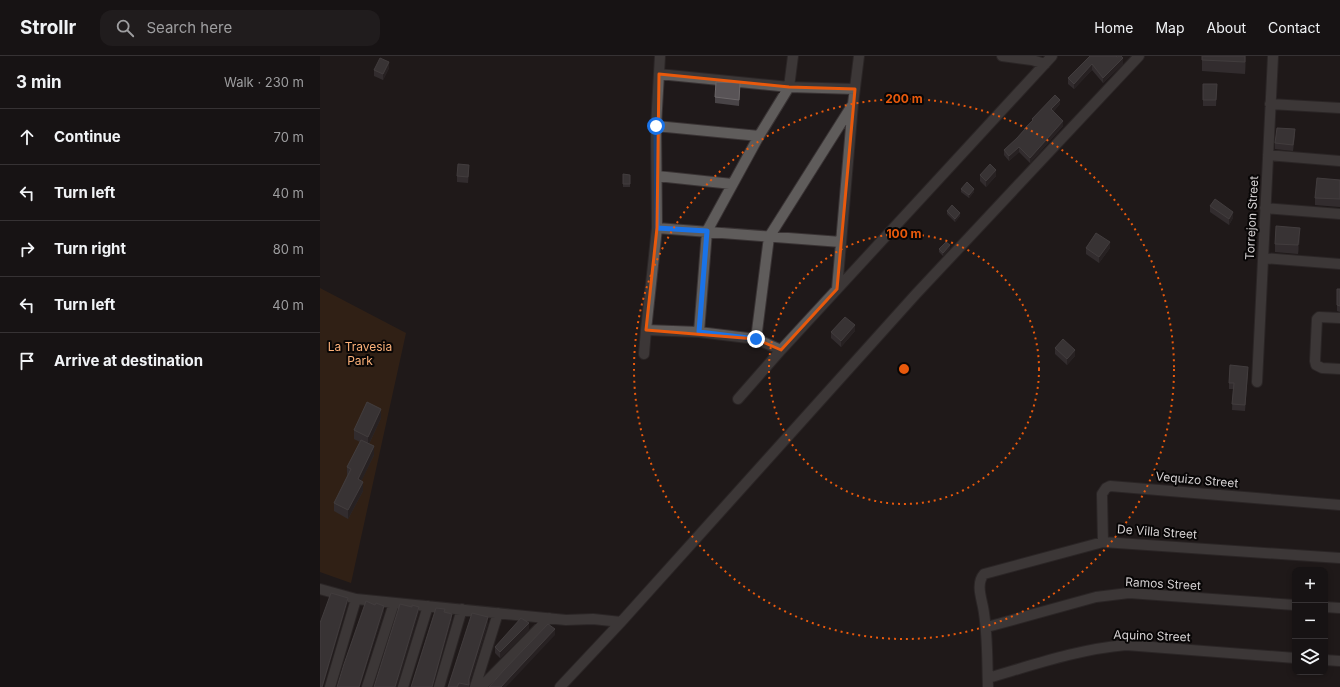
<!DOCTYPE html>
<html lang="en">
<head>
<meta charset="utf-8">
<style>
  body { margin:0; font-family:Inter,sans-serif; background:#201c1d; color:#f1f3f6 }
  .controls { position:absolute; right:12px; bottom:12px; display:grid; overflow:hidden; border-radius:8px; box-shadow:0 2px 6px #0003 }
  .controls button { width:36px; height:36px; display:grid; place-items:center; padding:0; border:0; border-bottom:1px solid #363234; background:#171314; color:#f1f3f6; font:20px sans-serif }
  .stop { position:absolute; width:12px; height:12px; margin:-9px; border:3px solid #1a73e8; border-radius:50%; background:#fff }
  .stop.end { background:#1a73e8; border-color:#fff; box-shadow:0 1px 4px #0008 }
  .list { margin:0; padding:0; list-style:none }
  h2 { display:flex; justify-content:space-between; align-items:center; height:52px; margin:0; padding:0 16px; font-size:17px }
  h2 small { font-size:13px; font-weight:400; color:#9e9ea0 }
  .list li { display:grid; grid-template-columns:26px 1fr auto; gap:12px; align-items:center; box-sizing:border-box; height:56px; padding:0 16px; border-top:1px solid #363234 }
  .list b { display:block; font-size:15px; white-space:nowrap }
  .list em { font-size:13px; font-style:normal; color:#9e9ea0 }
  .icon { flex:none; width:22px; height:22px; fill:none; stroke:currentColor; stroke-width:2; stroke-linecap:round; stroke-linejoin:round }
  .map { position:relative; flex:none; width:1020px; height:631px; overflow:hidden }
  header { display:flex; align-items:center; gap:24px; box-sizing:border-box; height:56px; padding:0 20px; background:#171314; border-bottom:1px solid #363234 }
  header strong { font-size:19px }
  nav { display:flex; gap:22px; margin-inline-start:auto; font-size:14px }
  .search { width:280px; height:36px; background:#201c1d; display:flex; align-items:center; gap:10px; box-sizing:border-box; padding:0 14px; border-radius:12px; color:#9e9ea0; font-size:15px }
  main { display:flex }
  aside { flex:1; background:#171314 }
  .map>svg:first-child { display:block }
  .green { fill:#462911 }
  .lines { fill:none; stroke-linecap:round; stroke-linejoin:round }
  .minor-casing { stroke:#393334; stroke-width:12 }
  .minor { stroke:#5f5c5b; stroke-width:10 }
  .wall { fill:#494447 }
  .shaded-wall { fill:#322c2e }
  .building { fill:#585356; stroke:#6c6769 }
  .route { stroke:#1a73e8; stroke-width:5 }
  .marked { fill:none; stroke:#e8590c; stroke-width:3; stroke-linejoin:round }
  .ring { fill:none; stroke:#e8590c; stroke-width:2; stroke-dasharray:2 4 }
  .labels { text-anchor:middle; stroke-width:4; stroke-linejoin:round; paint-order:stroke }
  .street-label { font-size:12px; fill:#d6d2d3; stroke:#080606 }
  .park-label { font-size:12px; fill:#fcb179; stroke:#080606 }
  .centre { fill:#e8590c; stroke:#080606; stroke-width:2 }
  .ring-label { font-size:12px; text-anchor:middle; font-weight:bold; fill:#e8590c; stroke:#080606; stroke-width:4; stroke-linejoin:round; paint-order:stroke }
</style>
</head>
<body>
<header>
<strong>Strollr</strong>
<div class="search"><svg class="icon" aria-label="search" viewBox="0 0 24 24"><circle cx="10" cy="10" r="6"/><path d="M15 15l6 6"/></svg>Search here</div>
<nav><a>Home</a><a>Map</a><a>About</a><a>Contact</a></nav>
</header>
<main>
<aside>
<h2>3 min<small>Walk · 230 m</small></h2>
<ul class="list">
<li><svg class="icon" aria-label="ahead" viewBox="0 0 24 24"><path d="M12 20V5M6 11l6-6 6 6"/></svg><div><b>Continue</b></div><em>70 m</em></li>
<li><svg class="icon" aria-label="left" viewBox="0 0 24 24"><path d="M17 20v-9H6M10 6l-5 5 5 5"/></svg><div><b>Turn left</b></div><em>40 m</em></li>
<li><svg class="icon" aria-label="right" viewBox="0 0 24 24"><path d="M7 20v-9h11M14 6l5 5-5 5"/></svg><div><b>Turn right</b></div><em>80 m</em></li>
<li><svg class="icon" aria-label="left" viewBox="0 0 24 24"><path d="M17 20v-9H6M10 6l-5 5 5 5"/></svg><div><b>Turn left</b></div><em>40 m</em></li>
<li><svg class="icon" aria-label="arrive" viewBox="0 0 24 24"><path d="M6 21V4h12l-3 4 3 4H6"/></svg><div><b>Arrive at destination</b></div></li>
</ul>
</aside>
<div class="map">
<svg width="1020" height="631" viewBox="0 0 1020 631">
  <rect width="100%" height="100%" fill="#1f191a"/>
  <!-- green -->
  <path class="green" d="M0 232 86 277 31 527 0 516Z"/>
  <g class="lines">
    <!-- minor casing -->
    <g class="minor-casing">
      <path id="minor" d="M682 0 712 4 725 8
        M339 18 469 31 535 33
        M950 48 1020 52
        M336 70 439 80
        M948 99 1020 105
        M337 120 412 128
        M945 152 1020 158
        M337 172 521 186
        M943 202 1020 208
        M517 233 533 48 539 0
        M1020 262 999 261 997 263 995 305 996 309 1002 312 1020 313
        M326 274 379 276 436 283 461 294
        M379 276 387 175 439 80 469 31 473 0
        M436 283 449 181 533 48
        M324 298 326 274 337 172 336 70 340 0
        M937 326 953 0
        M418 343 461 294 732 0
        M783 486 782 438 786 432 790 430 1020 449
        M0 533 36 543 246 564 273 563 301 566
        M1005 551 1020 552
        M667 571 776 541 809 537 975 549
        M1005 604 1020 605
        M668 622C713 609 759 593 806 589L975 602
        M10 631 36 543
        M47 631 74 547
        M83 631 108 550
        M119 631 142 553
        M155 631 178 557
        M161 631 229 562
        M240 631 301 566 596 238 819 0
        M668 631C667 604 668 577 663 551 661 541 656 527 664 518L783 486 1020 502"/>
    </g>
    <!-- minor -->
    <use href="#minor" class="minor"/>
  </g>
  <!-- wall -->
  <path class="wall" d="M770 0 803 8 783 27 772 14 754 33 748 28V22Z
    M882 0H926L925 18 882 15Z
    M69 12 63 24 54 20V14Z
    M883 28H897L896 50H883Z
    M420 33 419 50 395 47V41Z
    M740 48 733 56 743 70 710 107 699 96 689 105 684 99V94L697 82 704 74V73L712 65V63Z
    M975 79 973 95 955 93V87Z
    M149 115 148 127 137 126V120Z
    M303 118 310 119V131H303Z
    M660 119 676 120 666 131 660 125Z
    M1020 124V151L995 149V142Z
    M641 133 654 136 649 142 641 136Z
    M890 150 913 162 909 169 890 156Z
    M627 155 640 160 635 166 627 158Z
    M980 181 978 198 955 196V188Z
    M630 192 623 200 619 196V193Z
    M766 192H790L779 207 766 198Z
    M1017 233H1020V256L1017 255Z
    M535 275 521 291 511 282V276Z
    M735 292 755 300 747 309 735 298Z
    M928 317 925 355 912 354 913 333H909V327Z
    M61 362 49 388 54 399 41 425 43 435 28 463 14 455V447L27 420V411L40 386 34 383V374Z
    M168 567 149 628V631H128Z
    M209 573 180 602 175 597V591Z"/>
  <!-- shaded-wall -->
  <path class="shaded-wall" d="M925 0H926L925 18Z
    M803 2V8L783 27V22Z
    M69 6V12L63 24V18Z
    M772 8V14L754 33V28Z
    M740 44V48L731 58V53Z
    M743 65V70L710 107V102Z
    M699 91V96L689 105V100Z
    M676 114V120L666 131V125Z
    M654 133V136L649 142V139Z
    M913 156V162L909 169V163Z
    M640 157V160L635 166V163Z
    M980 172V181L978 198V189Z
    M790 186V192L779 207V201Z
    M630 189V192L623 200V197Z
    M535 269V275L521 291V285Z
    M755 294V300L747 309V303Z
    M61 353V362L48 390V381Z
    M54 390V399L38 432V423Z
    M43 426V435L28 463V454Z
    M28 542V547L3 631H2Z
    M64 550V556L40 631H39Z
    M99 551V557L77 631H75Z
    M132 558V564L113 631H112Z
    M168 561V567L149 629V623Z
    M209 567V573L180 602V596Z
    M235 573V579L186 631H181L192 619Z"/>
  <!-- building -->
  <path class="building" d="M770 0H796L797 1 799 0H801L803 2 783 22 772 8 754 28 748 22Z
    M882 0H925V6L882 4Z
    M60 2 69 6 63 18 54 14Z
    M396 26 420 27 419 44 395 41Z
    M883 28H897L896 44H883Z
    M735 39 740 44 731 53 743 65 710 102 699 91 689 100 684 94 697 82 705 73H704L713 64 712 63Z
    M957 72 975 73 973 89 955 87Z
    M138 108 149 109 148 121 137 120Z
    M670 108 676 114 666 125 660 119Z
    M303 118 310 119V128H303Z
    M997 122 1020 124V143L995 142Z
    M647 126 654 133 649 139 641 133Z
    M895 143 913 156 909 163 890 150Z
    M632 149 640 157 635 163 627 155Z
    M956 170 980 172 978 189 955 188Z
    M776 177 790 186 779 201 766 192Z
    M626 186 630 189 623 197 619 193Z
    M1017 233H1020V250L1017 249Z
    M525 261 535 269 521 285 511 276Z
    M743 283 755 294 747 303 735 292Z
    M910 309 928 311 925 349 912 348 914 327H909Z
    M47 346 61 353 48 381 34 374Z
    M41 384 54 390 38 423 43 426 28 454 14 447 31 413 27 411Z
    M11 537 28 542 2 631H0V567Z
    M46 545 55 549 56 547 64 550 39 631H17L24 608Z
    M80 548 92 551V549L99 551 75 631H54Z
    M116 552 125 553 124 556 132 558 112 631H91Z
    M152 557 168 561 149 623V629L139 627 137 631H128Z
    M201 562 209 567 180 596 175 591Z
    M228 568 235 573 192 619 181 631H169L184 614Z"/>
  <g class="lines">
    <!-- route -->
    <path class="route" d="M336 70 337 172 387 175 379 276 436 283"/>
  </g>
  <!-- marked area -->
  <path d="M0 0H1020V631H0ZM339 18 469 31 535 33 517 233 461 294 436 283 326 274 337 172Z" fill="#1f191a" fill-opacity=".55" fill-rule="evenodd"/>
  <path class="marked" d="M339 18 469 31 535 33 517 233 461 294 436 283 326 274 337 172Z"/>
  <!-- distance rings -->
  <g class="ring">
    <circle cx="584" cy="313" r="135"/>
    <circle cx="584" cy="313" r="270"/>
  </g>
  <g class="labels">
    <!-- street labels -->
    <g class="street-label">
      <text transform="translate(932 162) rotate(-87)" y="4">Torrejon Street</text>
      <text transform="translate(877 424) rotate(5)" y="4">Vequizo Street</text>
      <text transform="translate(837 476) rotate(4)" y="4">De Villa Street</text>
      <text transform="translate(843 528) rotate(3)" y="4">Ramos Street</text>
      <text transform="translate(832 580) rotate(2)" y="4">Aquino Street</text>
    </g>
    <!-- park labels -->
    <g class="park-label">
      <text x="40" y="295">La Travesia<tspan x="40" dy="14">Park</tspan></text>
    </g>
  </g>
  <circle cx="584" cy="313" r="6" class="centre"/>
  <g class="ring-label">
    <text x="584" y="47">200 m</text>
    <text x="584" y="182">100 m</text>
  </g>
</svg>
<div class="controls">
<button>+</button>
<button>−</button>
<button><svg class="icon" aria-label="layers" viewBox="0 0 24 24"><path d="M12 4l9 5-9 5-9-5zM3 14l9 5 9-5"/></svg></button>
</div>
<div class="stop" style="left:336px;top:70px"></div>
<div class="stop end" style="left:436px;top:283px"></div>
</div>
</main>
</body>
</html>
